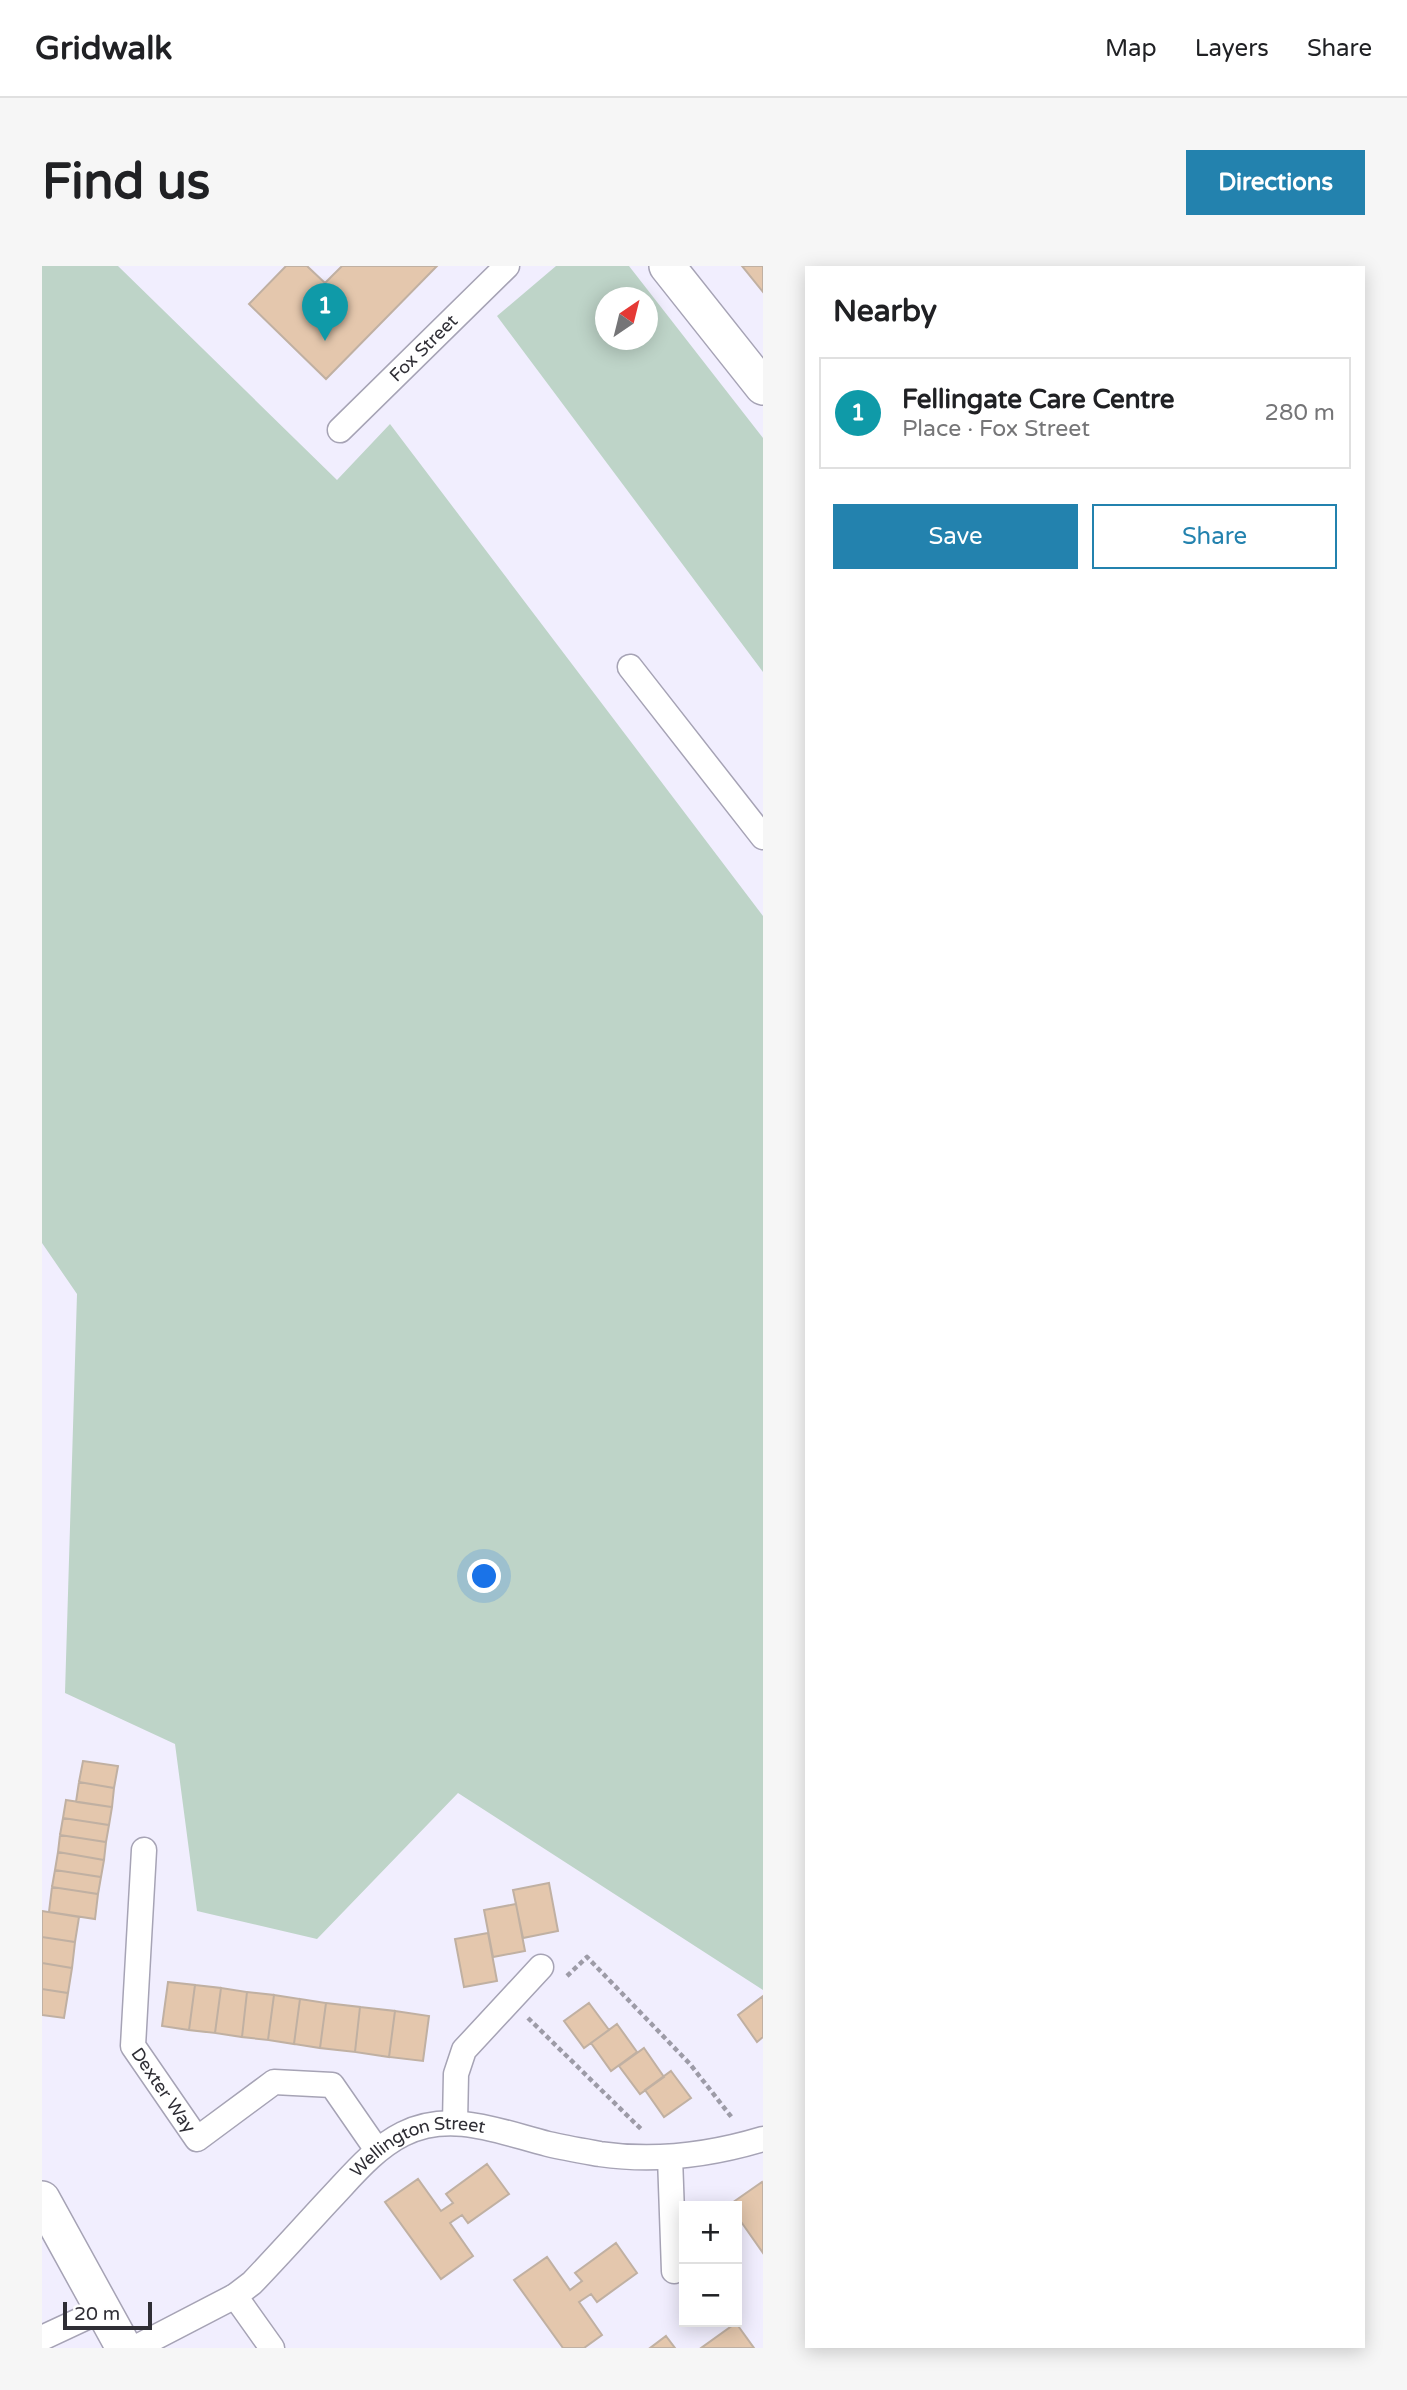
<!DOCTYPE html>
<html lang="en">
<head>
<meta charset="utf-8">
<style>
  body { margin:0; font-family:"Varela Round",sans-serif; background:#f6f6f6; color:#202124 }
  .controls { position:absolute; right:21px; bottom:21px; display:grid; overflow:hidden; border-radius:0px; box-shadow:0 4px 18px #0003 }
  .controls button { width:63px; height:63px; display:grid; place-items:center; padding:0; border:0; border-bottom:2px solid #e0e0e0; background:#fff; color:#202124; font:35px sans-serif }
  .compass { position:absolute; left:553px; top:21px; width:63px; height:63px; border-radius:50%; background:#fff; box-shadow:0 4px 18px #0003; rotate:35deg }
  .scale { position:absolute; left:21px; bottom:18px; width:89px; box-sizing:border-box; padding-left:7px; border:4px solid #2f2e35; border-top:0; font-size:19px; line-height:24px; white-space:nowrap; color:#2f2e35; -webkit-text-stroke:5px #fefefe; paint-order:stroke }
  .you { position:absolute; left:443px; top:1311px; width:24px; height:24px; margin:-18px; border:5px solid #fff; border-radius:50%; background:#1a73e8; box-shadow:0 0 0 10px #1a73e833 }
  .badge { display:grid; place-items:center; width:46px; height:46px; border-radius:50%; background:#2382ae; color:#fff; font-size:23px; font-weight:700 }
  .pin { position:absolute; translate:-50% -58px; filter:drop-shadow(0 2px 4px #0008) }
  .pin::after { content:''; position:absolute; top:37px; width:24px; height:21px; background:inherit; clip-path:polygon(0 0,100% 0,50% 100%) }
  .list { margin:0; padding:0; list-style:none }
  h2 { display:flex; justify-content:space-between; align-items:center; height:91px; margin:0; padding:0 28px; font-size:30px }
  h2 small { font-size:23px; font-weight:400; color:#757577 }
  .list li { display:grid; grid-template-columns:46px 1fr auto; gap:21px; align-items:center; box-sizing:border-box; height:112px; margin:0 14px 14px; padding:0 14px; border:2px solid #e0e0e0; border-radius:0px }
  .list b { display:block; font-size:26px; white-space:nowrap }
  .list p { margin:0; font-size:23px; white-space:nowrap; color:#757577 }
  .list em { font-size:23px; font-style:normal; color:#757577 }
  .actions { display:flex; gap:14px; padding:21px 28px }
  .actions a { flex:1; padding:16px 0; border:2px solid #2382ae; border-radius:0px; text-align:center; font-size:24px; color:#2382ae }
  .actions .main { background:#2382ae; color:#fff }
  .map { position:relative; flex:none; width:721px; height:2082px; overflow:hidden; border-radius:0px }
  header { display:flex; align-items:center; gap:42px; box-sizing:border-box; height:98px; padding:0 35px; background:#fff; border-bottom:2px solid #e0e0e0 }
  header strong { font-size:33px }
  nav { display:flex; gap:38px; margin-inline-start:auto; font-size:24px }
  .intro { display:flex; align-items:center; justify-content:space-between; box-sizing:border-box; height:168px; padding:0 42px }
  h1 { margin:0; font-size:49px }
  .button { padding:18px 32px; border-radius:0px; background:#2382ae; color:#fff; font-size:24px; font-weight:700 }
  main { display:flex; gap:42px; padding:0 42px }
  aside { flex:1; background:#fff; border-radius:0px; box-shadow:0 4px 18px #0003 }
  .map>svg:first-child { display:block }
  .green { fill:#bed4c8; fill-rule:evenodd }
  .building { fill:#e4c7ad; stroke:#c0b0a2; stroke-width:2 }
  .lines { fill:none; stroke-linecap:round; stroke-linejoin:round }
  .street-casing { stroke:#a6a3b5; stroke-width:27 }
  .secondary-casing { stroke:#a6a3b5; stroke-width:38 }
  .path { stroke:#9d9ba7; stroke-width:4.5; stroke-dasharray:5 3.5; stroke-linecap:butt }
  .street { stroke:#fff; stroke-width:24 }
  .secondary { stroke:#fff; stroke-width:35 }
  .labels { text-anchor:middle; stroke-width:5; stroke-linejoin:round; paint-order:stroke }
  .street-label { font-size:18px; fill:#2f2e35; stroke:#fefefe }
</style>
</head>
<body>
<header>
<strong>Gridwalk</strong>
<nav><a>Map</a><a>Layers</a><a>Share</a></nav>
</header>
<div class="intro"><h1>Find us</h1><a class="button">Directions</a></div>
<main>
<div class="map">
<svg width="721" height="2082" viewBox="0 0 721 2082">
  <rect width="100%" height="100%" fill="#f1eefe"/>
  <!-- green -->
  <path class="green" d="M0 0H76L295 214 348 158 721 650V1724L416 1527 275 1673 155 1645 133 1478 23 1427 35 1028 0 977Z
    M514 0H587L721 172V406L455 50ZM564 32H606V74H564Z"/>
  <!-- building -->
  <path class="building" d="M244 0H265L283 17 300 0H395L284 113 207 38Z
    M700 0H721V26Z
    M41 1495 76 1500 72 1522 37 1516Z
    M37 1516 72 1522 70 1541 34 1536Z
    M24 1534 70 1541 67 1559 21 1552Z
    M21 1552 67 1559 64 1576 18 1569Z
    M18 1569 64 1576 62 1594 16 1586Z
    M16 1586 62 1594 59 1611 13 1604Z
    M13 1604 59 1611 56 1628 10 1621Z
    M507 1617 516 1665 481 1672 471 1624Z
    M10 1621 56 1628 53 1653 7 1646Z
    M474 1638 483 1685 451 1691 442 1644Z
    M0 1645 37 1651 33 1676 0 1671Z
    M446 1667 455 1715 422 1721 413 1673Z
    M0 1671 33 1676 30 1702 0 1697Z
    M0 1697 30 1702 26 1727 0 1723Z
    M126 1716 153 1719 147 1764 120 1760Z
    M153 1719 179 1722 173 1767 147 1764Z
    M179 1722 205 1726 200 1771 173 1767Z
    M0 1723 26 1727 22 1752 0 1749Z
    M205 1726 232 1729 226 1774 200 1771Z
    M232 1729 258 1733 252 1778 226 1774Z
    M721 1730V1771L715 1776 696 1749Z
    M258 1733 284 1737 278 1782 252 1778Z
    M284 1737 318 1741 313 1786 278 1782Z
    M547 1737 567 1764 542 1782 522 1755Z
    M318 1741 353 1745 347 1791 313 1786Z
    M353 1745 387 1750 381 1795 347 1791Z
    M575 1758 595 1786 569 1805 549 1777Z
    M602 1782 622 1811 598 1828 577 1800Z
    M629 1805 649 1832 622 1851 603 1824Z
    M445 1898 467 1928 426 1957 420 1949 408 1957 431 1990 399 2013 343 1936 376 1913 399 1945 411 1937 404 1928Z
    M720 1916 721 1918V1987L695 1950V1940L687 1939Z
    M574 1977 595 2007 555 2036 549 2028 537 2036 560 2069 542 2082H521L472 2014 505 1991 528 2024 540 2015 533 2007Z
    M694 2057 712 2082H659Z
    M624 2070 633 2082H608Z"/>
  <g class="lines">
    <!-- street casing -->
    <g class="street-casing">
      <g id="street">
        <path id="s1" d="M298 164 465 0"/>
        <path d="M588 401 721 571"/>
        <path id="s2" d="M102 1584 91 1780 155 1873 232 1816 290 1819 335 1884"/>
        <path d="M413 1857 414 1808 422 1784 499 1701"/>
        <path d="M628 1891 632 2005"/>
        <path d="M193 2030 230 2082"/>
        <path d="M0 2072 60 2044"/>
        <path id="s3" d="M93 2082 193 2030 210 2017C236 1990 261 1962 286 1935 309 1911 331 1883 361 1868 409 1844 458 1866 506 1878 523 1882 541 1885 558 1888 613 1896 668 1889 721 1873"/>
      </g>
    </g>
    <!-- secondary casing -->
    <g class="secondary-casing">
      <path id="secondary" d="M625 0 721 121
        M0 1933 82 2082"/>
    </g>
    <!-- path -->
    <path class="path" d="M525 1710 545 1691 648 1798 691 1853
      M486 1752 600 1864"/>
    <!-- street -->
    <use href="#street" class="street"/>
    <!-- secondary -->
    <use href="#secondary" class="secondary"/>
  </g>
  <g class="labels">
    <!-- street labels -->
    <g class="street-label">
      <text dy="6" stroke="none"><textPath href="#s1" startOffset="117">Fox Street</textPath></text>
      <text dy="6" stroke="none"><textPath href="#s2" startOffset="250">Dexter Way</textPath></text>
      <text dy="6" stroke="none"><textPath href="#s3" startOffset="357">Wellington Street</textPath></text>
    </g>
  </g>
</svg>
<div class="controls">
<button>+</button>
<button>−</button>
</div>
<svg class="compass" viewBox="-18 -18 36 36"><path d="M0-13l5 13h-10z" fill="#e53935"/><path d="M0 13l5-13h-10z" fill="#757577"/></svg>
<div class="scale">20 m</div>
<div class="you"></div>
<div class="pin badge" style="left:283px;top:75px;background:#0f9aa8">1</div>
</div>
<aside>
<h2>Nearby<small></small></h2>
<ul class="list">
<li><span class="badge" style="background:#0f9aa8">1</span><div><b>Fellingate Care Centre</b><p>Place · Fox Street</p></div><em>280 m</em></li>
</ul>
<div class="actions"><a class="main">Save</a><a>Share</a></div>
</aside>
</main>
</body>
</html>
